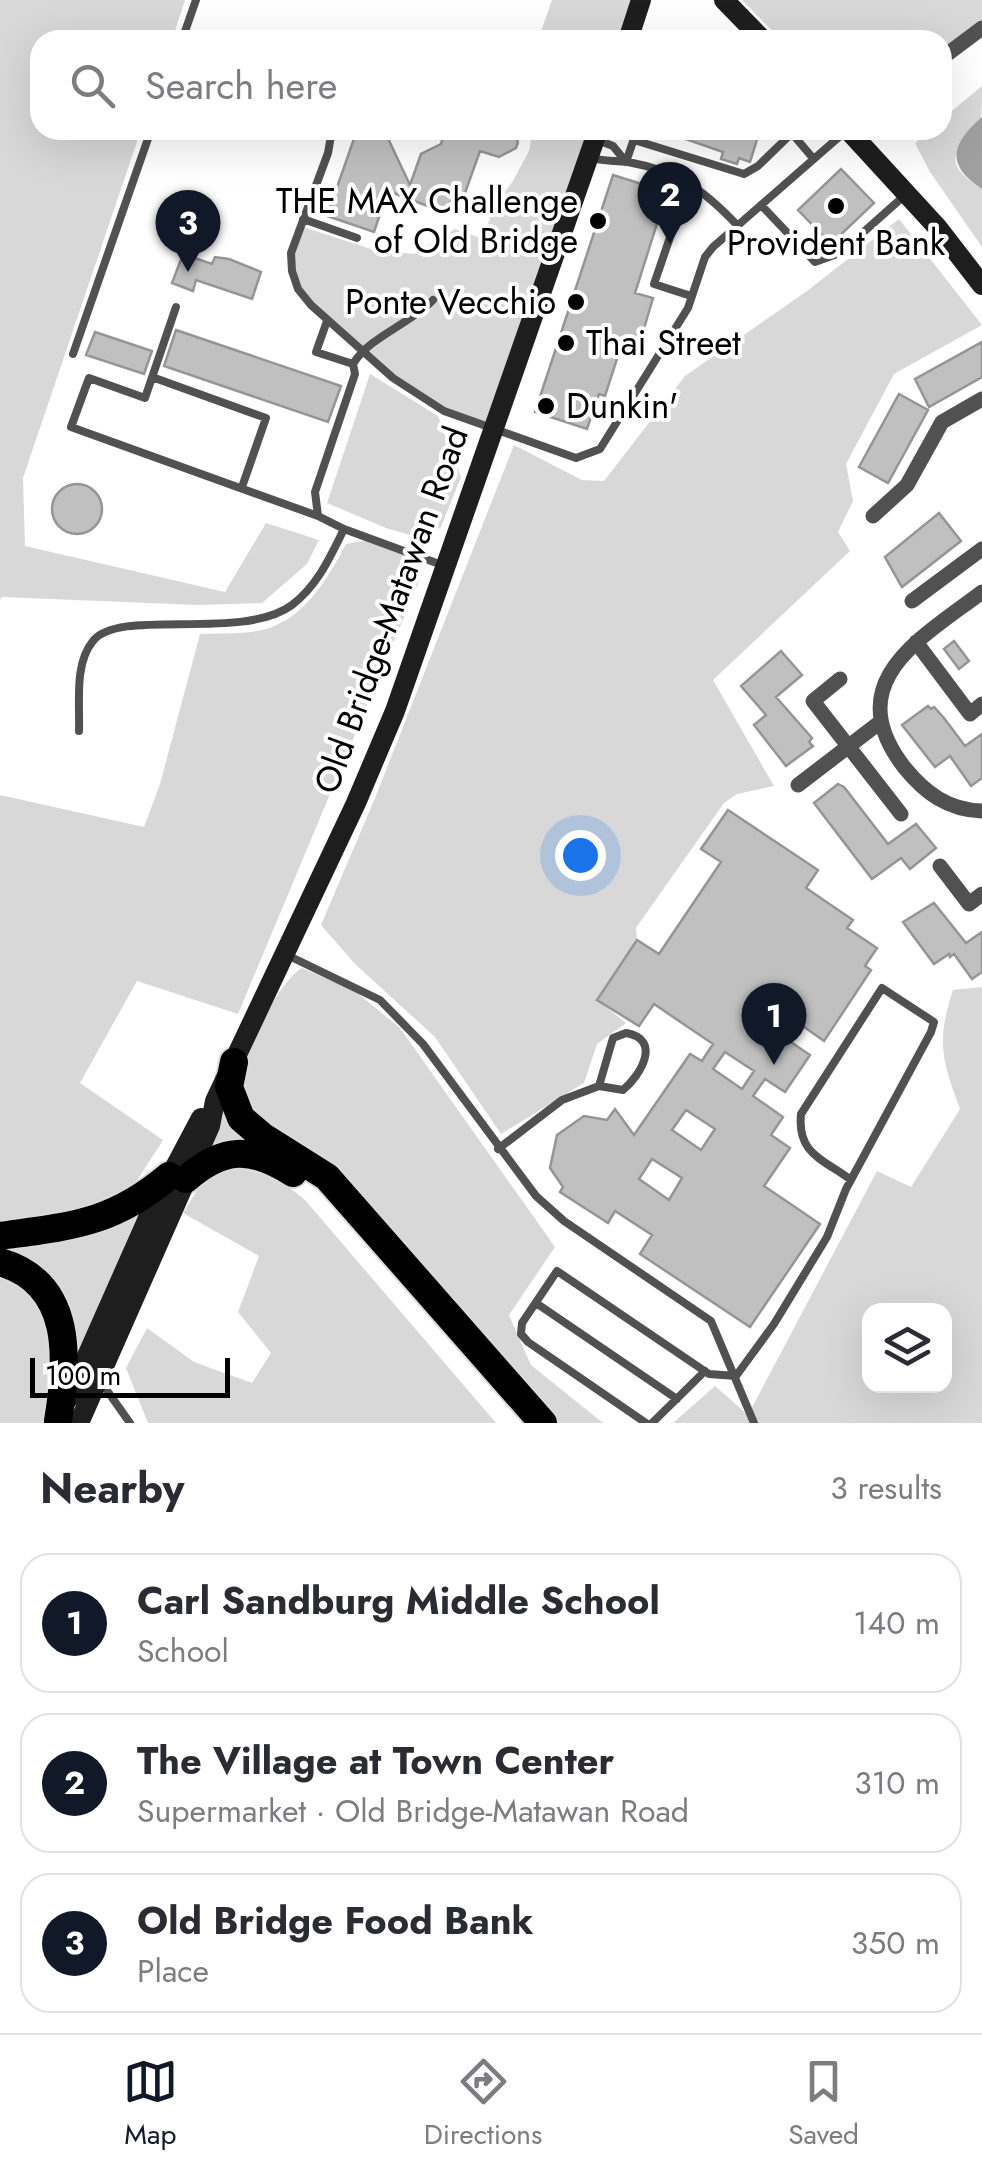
<!DOCTYPE html>
<html lang="en">
<head>
<meta charset="utf-8">
<style>
  body { margin:0; font-family:Jost,sans-serif; background:#f7f7f7; color:#2b2b33 }
  .controls { position:absolute; right:30px; bottom:30px; display:grid; overflow:hidden; border-radius:20px; box-shadow:0 10px 40px #0002 }
  .controls button { width:90px; height:90px; display:grid; place-items:center; padding:0; border:0; border-bottom:2px solid #e1e1e2; background:#fff; color:#2b2b33; font:50px sans-serif }
  .scale { position:absolute; left:30px; bottom:25px; width:200px; box-sizing:border-box; padding-left:10px; border:5px solid #000; border-top:0; font-size:28px; line-height:35px; white-space:nowrap; color:#000; -webkit-text-stroke:8px #fff; paint-order:stroke }
  .you { position:absolute; left:580px; top:855px; width:35px; height:35px; margin:-25px; border:8px solid #fff; border-radius:50%; background:#1a73e8; box-shadow:0 0 0 15px #1a73e833 }
  .badge { display:grid; place-items:center; width:65px; height:65px; border-radius:50%; background:#111827; color:#fff; font-size:32px; font-weight:700 }
  .pin { position:absolute; translate:-50% -82px; filter:drop-shadow(0 2px 5px #0008) }
  .pin::after { content:''; position:absolute; top:52px; width:35px; height:30px; background:inherit; clip-path:polygon(0 0,100% 0,50% 100%) }
  .list { margin:0; padding:0; list-style:none }
  h2 { display:flex; justify-content:space-between; align-items:center; height:130px; margin:0; padding:0 40px; font-size:42px }
  h2 small { font-size:32px; font-weight:400; color:#7c7c81 }
  .list li { display:grid; grid-template-columns:65px 1fr auto; gap:30px; align-items:center; box-sizing:border-box; height:140px; margin:0 20px 20px; padding:0 20px; border:2px solid #e1e1e2; border-radius:30px }
  .list b { display:block; font-size:38px; white-space:nowrap }
  .list p { margin:0; font-size:32px; white-space:nowrap; color:#7c7c81 }
  .list em { font-size:32px; font-style:normal; color:#7c7c81 }
  .icon { flex:none; width:55px; height:55px; fill:none; stroke:currentColor; stroke-width:2; stroke-linecap:round; stroke-linejoin:round }
  .map { position:relative; flex:none; width:982px; height:1423px; overflow:hidden }
  .search { position:absolute; background:#fff; box-shadow:0 10px 40px #0002; left:30px; right:30px; top:30px; height:110px; display:flex; align-items:center; gap:25px; box-sizing:border-box; padding:0 35px; border-radius:30px; color:#7c7c81; font-size:38px }
  .sheet { height:610px; background:#fff }
  nav { display:flex; justify-content:space-around; align-items:center; box-sizing:border-box; height:140px; border-top:2px solid #e1e1e2; background:#fff; font-size:28px; color:#7c7c81 }
  nav a { display:grid; justify-items:center; gap:5px }
  nav .on { color:#111827 }
  .map>svg:first-child { display:block }
  .green { fill:#d8d8d8; fill-rule:evenodd }
  .water { fill:#9f9f9f }
  .building { fill:#c0c0c0; stroke:#959595; stroke-width:2.5; fill-rule:evenodd }
  .lines { fill:none; stroke-linecap:round; stroke-linejoin:round }
  .highway-casing { stroke:#dbdbdb; stroke-width:32 }
  .lane { stroke:#515151; stroke-width:8 }
  .street { stroke:#515151; stroke-width:15 }
  .secondary { stroke:#1e1e1e; stroke-width:20 }
  .highway { stroke:#000; stroke-width:28 }
  .poi-dot { fill:#000; stroke:#fff; stroke-width:4 }
  .labels { text-anchor:middle; stroke-width:8; stroke-linejoin:round; paint-order:stroke }
  .poi-label { font-size:35px; fill:#000; stroke:#fff; text-anchor:end }
  .street-label { font-size:35px; fill:#000; stroke:#fff }
</style>
</head>
<body>
<div class="map">
<svg width="982" height="1423" viewBox="0 0 982 1423">
  <rect width="100%" height="100%" fill="#fff"/>
  <!-- green -->
  <path class="green" d="M0 0H185L172 40H40V130H141L23 478 25 546 225 592 266 523 319 540 307 564 262 603 197 605 2 597 0 600Z
    M552 0H641L628 40H538Z
    M742 0H982V34L942 65V40H781Z
    M982 86C982 96 982 111 981 118 964 152 933 157 982 189V247L930 172 915 143 930 130H942V119Z
    M533 130H598L494 428 444 411 393 378 298 289 291 253 300 226 371 249 414 254 455 229 483 239 494 206 513 181 529 151Z
    M899 219 982 325 894 374 846 464 853 501 838 532 850 551 713 680 774 786 737 794 724 803 636 928 637 940 597 1000 626 1023 597 1044 584 1083 501 1134 435 1037 355 964 321 925 375 798 514 445 582 480 604 481 685 376 807 291Z
    M370 374 438 416 461 477 441 527 423 539 386 528 327 503Z
    M369 540 408 554 420 579 238 1014 137 981 80 1083 163 1140 129 1193 69 1217 0 1225V795L144 827 160 784 200 634C221 633 252 635 272 627 308 613 329 576 346 544Z
    M302 968 355 991 400 1028 555 1247 509 1315 531 1365 603 1423H553L251 1116C243 1101 240 1087 243 1070 248 1044 280 981 302 968Z
    M982 987V1423H673L715 1386 748 1415 877 1171 911 1187 960 1109C942 1060 936 1041 953 990ZM870 1310H944V1386H870Z
    M227 1105 260 1145 211 1147Z
    M231 1166 279 1179 305 1200 496 1423H148L126 1368 147 1328 194 1362 252 1383 271 1353 238 1312 259 1256 183 1213 204 1179Z
    M139 1212 74 1364 69 1335 0 1253V1241Z
    M0 1268 35 1291 55 1337 47 1423H0Z"/>
  <!-- water -->
  <path class="water" d="M982 117V189C945 165 951 144 982 117Z"/>
  <!-- building -->
  <path class="building" d="M357 130H384L410 185 421 154 441 144 445 130H512L518 142 516 148 499 157 480 151 460 207 449 203 446 213 388 191 374 232 327 216Z
    M660 130H760L750 162 739 158 737 164 721 159 723 152Z
    M841 169 874 203 831 244 798 210Z
    M613 175 667 192 635 293 653 298 640 342 624 337 605 396 599 394 587 429 535 412Z
    M183 254 212 264 215 257 229 259 261 272 252 299 196 280 193 291 172 283Z
    M176 330 341 386 328 422 164 366Z
    M95 332 152 351 144 374 86 355Z
    M982 342V377L929 407 915 379Z
    M899 394 928 410 888 483 859 467Z
    M52 509a25 25 0 1 1 50 0a25 25 0 1 1-50 0Z
    M939 513 961 541 902 587 885 557Z
    M954 641 969 661 959 669 944 649Z
    M781 651 802 675 776 697 812 738 809 742 813 746 786 766 754 725 766 715 741 686Z
    M928 706 931 709 934 707 944 718 965 746 982 734V778L971 786 950 756 935 767 902 725Z
    M838 784 844 787 888 844 916 824 936 848 910 869 901 858 872 879 814 803Z
    M728 810 818 870 806 888 853 920 847 928 877 948 865 966 871 970 824 1041 762 997 750 1014 810 1055 785 1092 765 1079 753 1096 783 1117 771 1135 790 1148 764 1186 820 1224 750 1327 640 1254 652 1235 615 1211 608 1223 560 1192 563 1187 550 1168 557 1135 584 1116 607 1120 615 1109 634 1135 690 1054 702 1061 713 1044 654 1004 639 1026 597 1000 637 940 659 954 721 862 701 849ZM725 1052 754 1071 742 1089 713 1069ZM686 1110 715 1129 701 1150 672 1130ZM652 1159 682 1178 669 1200 639 1179Z
    M934 903 966 943 982 932V972L972 979 954 954 950 957 949 954 934 964 903 922Z"/>
  <g class="lines">
    <!-- highway casing -->
    <g class="highway-casing">
      <path id="highway" d="M234 1062 229 1087 241 1118 262 1136 327 1177 543 1423
        M186 1179C223 1147 251 1146 293 1173
        M0 1236C71 1226 112 1224 169 1176
        M0 1262C74 1283 68 1361 58 1421"/>
    </g>
    <!-- lane -->
    <path class="lane" d="M185 33 205 40
      M182 40 196 0
      M332 130 328 153 291 253 292 271 298 289 311 305 393 378 444 411 576 458 600 449 688 308 705 257 713 247 847 130
      M789 130 812 157
      M595 139 613 146 626 162
      M634 140 744 174 758 166 792 133
      M589 157C603 162 614 160 628 162 678 171 704 190 738 226
      M626 162 637 130
      M689 182 654 284 691 296
      M761 205 815 262 840 253 904 196
      M303 219 357 238
      M433 300C410 324 369 337 353 364L355 374 315 492 318 516 344 529 442 565
      M176 307 145 398 89 378 71 427 318 516
      M327 321 316 352 353 364
      M73 354 151 130
      M152 377 266 418 242 487
      M79 731C80 703 74 664 93 641 119 607 242 642 292 605 318 585 330 557 344 529
      M287 955 380 1000 423 1044 536 1196 564 1221 711 1321 754 1423
      M498 1149 562 1100 599 1086 623 1090C641 1075 662 1039 626 1033L613 1038 599 1086
      M536 1303 677 1399
      M736 1376 774 1324 827 1237 846 1189 931 1032 934 1022 882 988 801 1114C797 1154 823 1159 851 1180
      M101 1382 130 1423
      M646 1423 528 1342 521 1334 522 1323 557 1271 709 1374 736 1376
      M652 1423 705 1371"/>
    <!-- street -->
    <path class="street" d="M942 58 982 28
      M873 516 907 485 942 422 982 399
      M982 592C920 639 839 682 904 767 925 793 948 810 982 811
      M912 601 982 549
      M916 642 970 714 982 704
      M840 679 813 701 901 814
      M798 785 879 723
      M940 866 969 904 982 894"/>
    <!-- secondary -->
    <path class="secondary" d="M724 0 763 40
      M628 40 641 0
      M848 130 937 227 982 285
      M68 1399 148 1218 201 1118
      M79 1423 210 1126 215 1101 356 803 395 711 598 130"/>
    <!-- highway -->
    <use href="#highway" class="highway"/>
  </g>
  <!-- markers -->
  <g class="poi-dot">
    <circle cx="836" cy="206" r="10"/>
    <circle cx="598" cy="221" r="10"/>
    <circle cx="576" cy="302" r="10"/>
    <circle cx="566" cy="343" r="10"/>
    <circle cx="546" cy="406" r="10"/>
  </g>
  <g class="labels">
    <!-- poi labels -->
    <g class="poi-label">
      <text x="578" y="213">THE MAX Challenge<tspan x="578" dy="40">of Old Bridge</tspan></text>
      <text x="836" y="255" text-anchor="middle">Provident Bank</text>
      <text x="556" y="314">Ponte Vecchio</text>
      <text x="586" y="355" text-anchor="start">Thai Street</text>
      <text x="566" y="418" text-anchor="start">Dunkin'</text>
    </g>
    <!-- street labels -->
    <g class="street-label">
      <text transform="translate(391 610) rotate(-70)" y="12">Old Bridge-Matawan Road</text>
    </g>
  </g>
</svg>
<div class="controls">
<button><svg class="icon" aria-label="layers" viewBox="0 0 24 24"><path d="M12 4l9 5-9 5-9-5zM3 14l9 5 9-5"/></svg></button>
</div>
<div class="scale">100 m</div>
<div class="you"></div>
<div class="pin badge" style="left:774px;top:1065px">1</div>
<div class="pin badge" style="left:670px;top:244px">2</div>
<div class="pin badge" style="left:188px;top:272px">3</div>
<div class="search"><svg class="icon" aria-label="search" viewBox="0 0 24 24"><circle cx="10" cy="10" r="6"/><path d="M15 15l6 6"/></svg>Search here</div>
</div>
<section class="sheet">
<h2>Nearby<small>3 results</small></h2>
<ul class="list">
<li><span class="badge">1</span><div><b>Carl Sandburg Middle School</b><p>School</p></div><em>140 m</em></li>
<li><span class="badge">2</span><div><b>The Village at Town Center</b><p>Supermarket · Old Bridge-Matawan Road</p></div><em>310 m</em></li>
<li><span class="badge">3</span><div><b>Old Bridge Food Bank</b><p>Place</p></div><em>350 m</em></li>
</ul>
</section>
<nav>
<a class="on"><svg class="icon" aria-label="map" viewBox="0 0 24 24"><path d="M3 6l6-2 6 2 6-2v14l-6 2-6-2-6 2zM9 4v14M15 6v14"/></svg>Map</a>
<a><svg class="icon" aria-label="directions" viewBox="0 0 24 24"><path d="M12 3l9 9-9 9-9-9zM9 14v-3h6M13 9l2 2-2 2"/></svg>Directions</a>
<a><svg class="icon" aria-label="saved" viewBox="0 0 24 24"><path d="M7 4h10v16l-5-4-5 4z"/></svg>Saved</a>
</nav>
</body>
</html>
